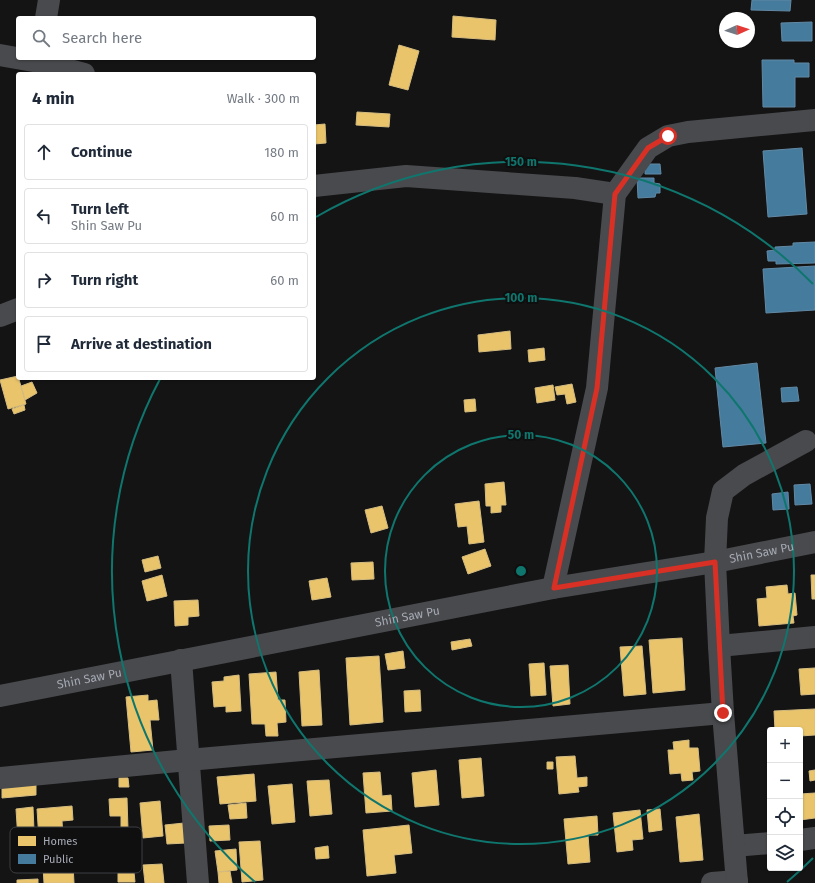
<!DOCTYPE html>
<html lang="en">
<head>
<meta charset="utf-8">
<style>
  body { margin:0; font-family:"Fira Sans",sans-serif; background:#f2f2f3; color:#1f2937 }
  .controls { position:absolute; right:12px; bottom:12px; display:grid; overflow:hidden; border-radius:4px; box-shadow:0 1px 3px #0004 }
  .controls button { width:36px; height:36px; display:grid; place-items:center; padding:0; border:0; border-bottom:1px solid #e0e1e3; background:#fff; color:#1f2937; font:20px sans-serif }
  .compass { position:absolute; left:719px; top:12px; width:36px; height:36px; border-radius:50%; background:#fff; box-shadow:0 1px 3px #0004; rotate:87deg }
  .stop { position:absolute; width:12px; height:12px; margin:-9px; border:3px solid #d93025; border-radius:50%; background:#fff }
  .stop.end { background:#d93025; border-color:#fff; box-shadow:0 1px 4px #0008 }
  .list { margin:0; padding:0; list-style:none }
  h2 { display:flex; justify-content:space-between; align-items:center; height:52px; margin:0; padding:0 16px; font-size:17px }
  h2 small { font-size:13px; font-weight:400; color:#747a83 }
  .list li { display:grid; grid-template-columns:26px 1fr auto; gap:12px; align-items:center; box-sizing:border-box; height:56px; margin:0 8px 8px; padding:0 8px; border:1px solid #e0e1e3; border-radius:4px }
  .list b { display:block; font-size:15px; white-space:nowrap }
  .list p { margin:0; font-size:13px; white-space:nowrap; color:#747a83 }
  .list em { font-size:13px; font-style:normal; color:#747a83 }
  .icon { flex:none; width:22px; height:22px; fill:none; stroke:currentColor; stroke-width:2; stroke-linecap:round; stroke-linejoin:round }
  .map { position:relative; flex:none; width:815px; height:883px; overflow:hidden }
  .search { position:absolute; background:#fff; box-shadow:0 1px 3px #0004; left:16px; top:16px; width:300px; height:44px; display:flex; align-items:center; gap:10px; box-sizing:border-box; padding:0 14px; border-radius:4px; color:#747a83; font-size:15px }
  .panel { position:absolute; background:#fff; box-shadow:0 1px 3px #0004; left:16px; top:72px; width:300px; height:308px; border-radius:4px }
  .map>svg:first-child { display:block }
  .homes { fill:#e9c46a; stroke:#d5bc80 }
  .public { fill:#457b9d; stroke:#6289a4 }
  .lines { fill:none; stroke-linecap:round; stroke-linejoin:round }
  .minor { stroke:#494a4d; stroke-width:22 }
  .route { stroke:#d93025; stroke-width:5 }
  .ring { fill:none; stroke:#0f766e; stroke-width:2 }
  .labels { text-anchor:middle; stroke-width:4; stroke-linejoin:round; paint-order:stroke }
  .street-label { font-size:12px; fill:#a6aab5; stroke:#0f0f10 }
  .key { fill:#0f0f10; stroke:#3c3e42; stroke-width:1 }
  .key-label { font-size:11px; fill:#a6aab5 }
  .centre { fill:#0f766e; stroke:#0f0f10; stroke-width:2 }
  .ring-label { font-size:12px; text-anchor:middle; font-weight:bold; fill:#0f766e; stroke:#0f0f10; stroke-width:4; stroke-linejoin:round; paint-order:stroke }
</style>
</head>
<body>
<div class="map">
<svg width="815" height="883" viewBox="0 0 815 883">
  <rect width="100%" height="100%" fill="#141415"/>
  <!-- homes -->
  <path class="homes" d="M453 16 496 20 495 40 452 37Z
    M399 45 419 51 408 90 389 85Z
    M357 112 390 114 389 127 356 125Z
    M325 124 326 143 314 144V125Z
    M510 331 511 349 479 352 478 335Z
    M544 348 545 360 529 362 528 350Z
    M18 376 26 404 8 409 0 380Z
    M32 382 37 393 25 400 21 386Z
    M572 384 576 402 567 404 565 394 557 395 555 387Z
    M553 385 555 400 537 403 535 388Z
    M475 399 476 411 465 412 464 400Z
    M24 405 25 410 14 414 12 409Z
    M504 482 506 505H501V512L491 513V506H486L485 484Z
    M479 501 484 542 469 544 467 526 458 527 455 504Z
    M382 506 388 528 371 533 365 510Z
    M485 549 491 566 468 574 462 557Z
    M158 556 161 568 145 572 142 560Z
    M373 562 374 579 352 580 351 563Z
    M162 575 167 596 147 601 142 581Z
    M811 575H815V599H812Z
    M327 578 331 597 312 600 309 581Z
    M787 585 788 594 795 593 797 615 793 616 794 623 759 626 757 599 767 598 766 587Z
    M198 600 199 616 188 617V625L175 626 174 601Z
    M682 638 685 690 653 693 649 640Z
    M470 639 472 646 452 650 451 642Z
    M642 646 646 694 624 696 620 647Z
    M403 651 405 668 388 670 385 654Z
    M379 656 383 722 350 725 346 658Z
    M544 663 546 695 531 696 529 664Z
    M568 665 570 704 553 706 550 666Z
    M815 668V694L801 695 799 669Z
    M319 670 322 725 302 726 299 672Z
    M276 672 278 700H285L286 722 277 723 278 736H266L265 724H252L249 674Z
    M239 675 241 711 226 712V706L214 707 212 682 224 681V677Z
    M420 690 421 711 405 712 404 691Z
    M148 695V701L157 700 159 720H150L153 750 131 752 126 697Z
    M815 709V735L800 736V730H775L774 711Z
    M689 740V748H698L700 771 692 772 693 780 682 781 681 773 670 774 668 750H674L673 742Z
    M575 756 577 778 587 777V786L578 787 579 792 559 794 556 757Z
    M481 758 484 796 462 798 459 760Z
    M547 762H553V769H547Z
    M436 770 439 805 415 807 412 773Z
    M815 770V780L810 781 809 771Z
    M380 772 382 796 391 795 392 811 366 813 363 773Z
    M254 774 256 801 220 804 217 777Z
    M119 778H128L129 787H119Z
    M329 780 332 814 310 816 307 781Z
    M36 784V795L2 798V786Z
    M292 784 295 822 272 824 268 786Z
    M815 793V818L800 820V794Z
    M127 798 128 830H121V816H110L109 799Z
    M160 801 163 836 143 838 140 803Z
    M246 803 247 818 230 819 228 805Z
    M72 806 73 820 62 821 63 836H73L74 853 40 855 37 809Z
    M33 807 35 854 19 855 16 809Z
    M660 809 662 830 649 832 647 810Z
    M640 810 643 839 632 840 633 850 617 852 613 813Z
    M699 814 703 860 680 862 676 817Z
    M597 816 598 835H588L590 862 568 864 564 819Z
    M184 823 186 843 167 844 165 825Z
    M229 825 230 840 210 841 209 826Z
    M409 825 412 853 394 855 396 873 367 876 363 830Z
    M260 841 263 880 242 882 239 842Z
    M328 846 329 858 316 859 315 848Z
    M236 849 237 870 218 872 215 851Z
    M162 864 164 883H145L143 865Z
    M73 865 74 883H44L43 867Z
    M230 871 232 883H219L218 872Z
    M118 872H134L135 882H118Z
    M38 879V883H17V880Z"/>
  <!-- public -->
  <path class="public" d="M752 0H791L790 11 751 10Z
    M812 22V41H782L781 23Z
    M762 60H794V63H809V77H795V107H763Z
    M802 148 807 214 768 217 763 151Z
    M645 164H660L661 174H645Z
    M637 178H654V183L660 184V193H656L655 197 638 198Z
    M815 242V263L776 264V261H768L767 251 775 250V247L793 246V243Z
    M815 266V310L766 313 763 269Z
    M757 363 766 443 723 447 715 368Z
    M797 387 799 401 782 402 781 388Z
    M810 484 812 504 795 505 794 485Z
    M788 492 789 509 773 510 772 494Z"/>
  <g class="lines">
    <!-- minor -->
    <g class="minor">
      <path d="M46 18 49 0"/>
      <path d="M0 55 39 62 84 74"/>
      <path d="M314 186 406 176 575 188 615 194"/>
      <path d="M0 316 18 309"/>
      <path d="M553 588 597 388 615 194 648 148 668 136 688 132 815 120"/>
      <path d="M719 646 815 637"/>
      <path d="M181 660 198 883"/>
      <path id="s1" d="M0 696 553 588 715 562 815 542"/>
      <path d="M0 778 188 760 723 713"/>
      <path d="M800 840 815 838"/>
      <path d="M734 846 770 843"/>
      <path d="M712 883 737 881"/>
      <path d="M737 883 723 713 719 646 715 562 717 518 723 491 744 475 806 441"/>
    </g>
  </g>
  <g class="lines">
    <!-- route -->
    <path class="route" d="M668 136 648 148 615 194 597 388 554 588 715 562 723 713"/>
  </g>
  <!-- distance rings -->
  <g class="ring">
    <circle cx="521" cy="571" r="136"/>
    <circle cx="521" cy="571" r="273"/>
    <path d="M813 858A409 409 0 0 1 787 882M255 882A409 409 0 0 1 160 379M316 217A409 409 0 0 1 813 284"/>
  </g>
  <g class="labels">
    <!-- street labels -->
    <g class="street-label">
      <text dy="4" stroke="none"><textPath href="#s1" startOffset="775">Shin Saw Pu</textPath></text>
      <text dy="4" stroke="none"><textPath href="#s1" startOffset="415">Shin Saw Pu</textPath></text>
      <text dy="4" stroke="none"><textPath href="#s1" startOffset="91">Shin Saw Pu</textPath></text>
    </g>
  </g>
  <!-- legend -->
  <rect x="10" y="827" width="132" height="46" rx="6" class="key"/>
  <rect x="18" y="836" width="18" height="10" fill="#e9c46a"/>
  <rect x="18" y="854" width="18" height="10" fill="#457b9d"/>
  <g class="key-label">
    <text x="43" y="845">Homes</text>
    <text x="43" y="863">Public</text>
  </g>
  <circle cx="521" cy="571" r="6" class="centre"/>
  <g class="ring-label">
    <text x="521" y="166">150 m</text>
    <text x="521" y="302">100 m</text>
    <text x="521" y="439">50 m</text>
  </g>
</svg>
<div class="controls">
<button>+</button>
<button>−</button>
<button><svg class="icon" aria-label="locate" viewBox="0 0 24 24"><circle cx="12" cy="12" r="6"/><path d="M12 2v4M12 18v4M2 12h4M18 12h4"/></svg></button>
<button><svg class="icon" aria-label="layers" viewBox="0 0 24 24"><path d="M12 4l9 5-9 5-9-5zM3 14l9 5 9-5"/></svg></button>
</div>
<svg class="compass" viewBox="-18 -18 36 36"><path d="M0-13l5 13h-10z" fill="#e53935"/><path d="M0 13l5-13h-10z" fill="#747a83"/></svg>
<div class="stop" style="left:668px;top:136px"></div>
<div class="stop end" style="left:723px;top:713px"></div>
<div class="search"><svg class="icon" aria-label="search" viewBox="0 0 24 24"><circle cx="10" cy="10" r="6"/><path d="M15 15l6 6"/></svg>Search here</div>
<section class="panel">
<h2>4 min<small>Walk · 300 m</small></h2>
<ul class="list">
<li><svg class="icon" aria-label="ahead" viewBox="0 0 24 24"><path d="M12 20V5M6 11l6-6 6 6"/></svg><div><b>Continue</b></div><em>180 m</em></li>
<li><svg class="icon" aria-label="left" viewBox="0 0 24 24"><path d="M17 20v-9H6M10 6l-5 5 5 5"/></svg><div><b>Turn left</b><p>Shin Saw Pu</p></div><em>60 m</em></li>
<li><svg class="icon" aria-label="right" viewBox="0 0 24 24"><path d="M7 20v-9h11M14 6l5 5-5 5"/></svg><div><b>Turn right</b></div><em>60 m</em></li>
<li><svg class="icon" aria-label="arrive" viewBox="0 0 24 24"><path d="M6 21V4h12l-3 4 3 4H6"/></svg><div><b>Arrive at destination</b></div></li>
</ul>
</section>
</div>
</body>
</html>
